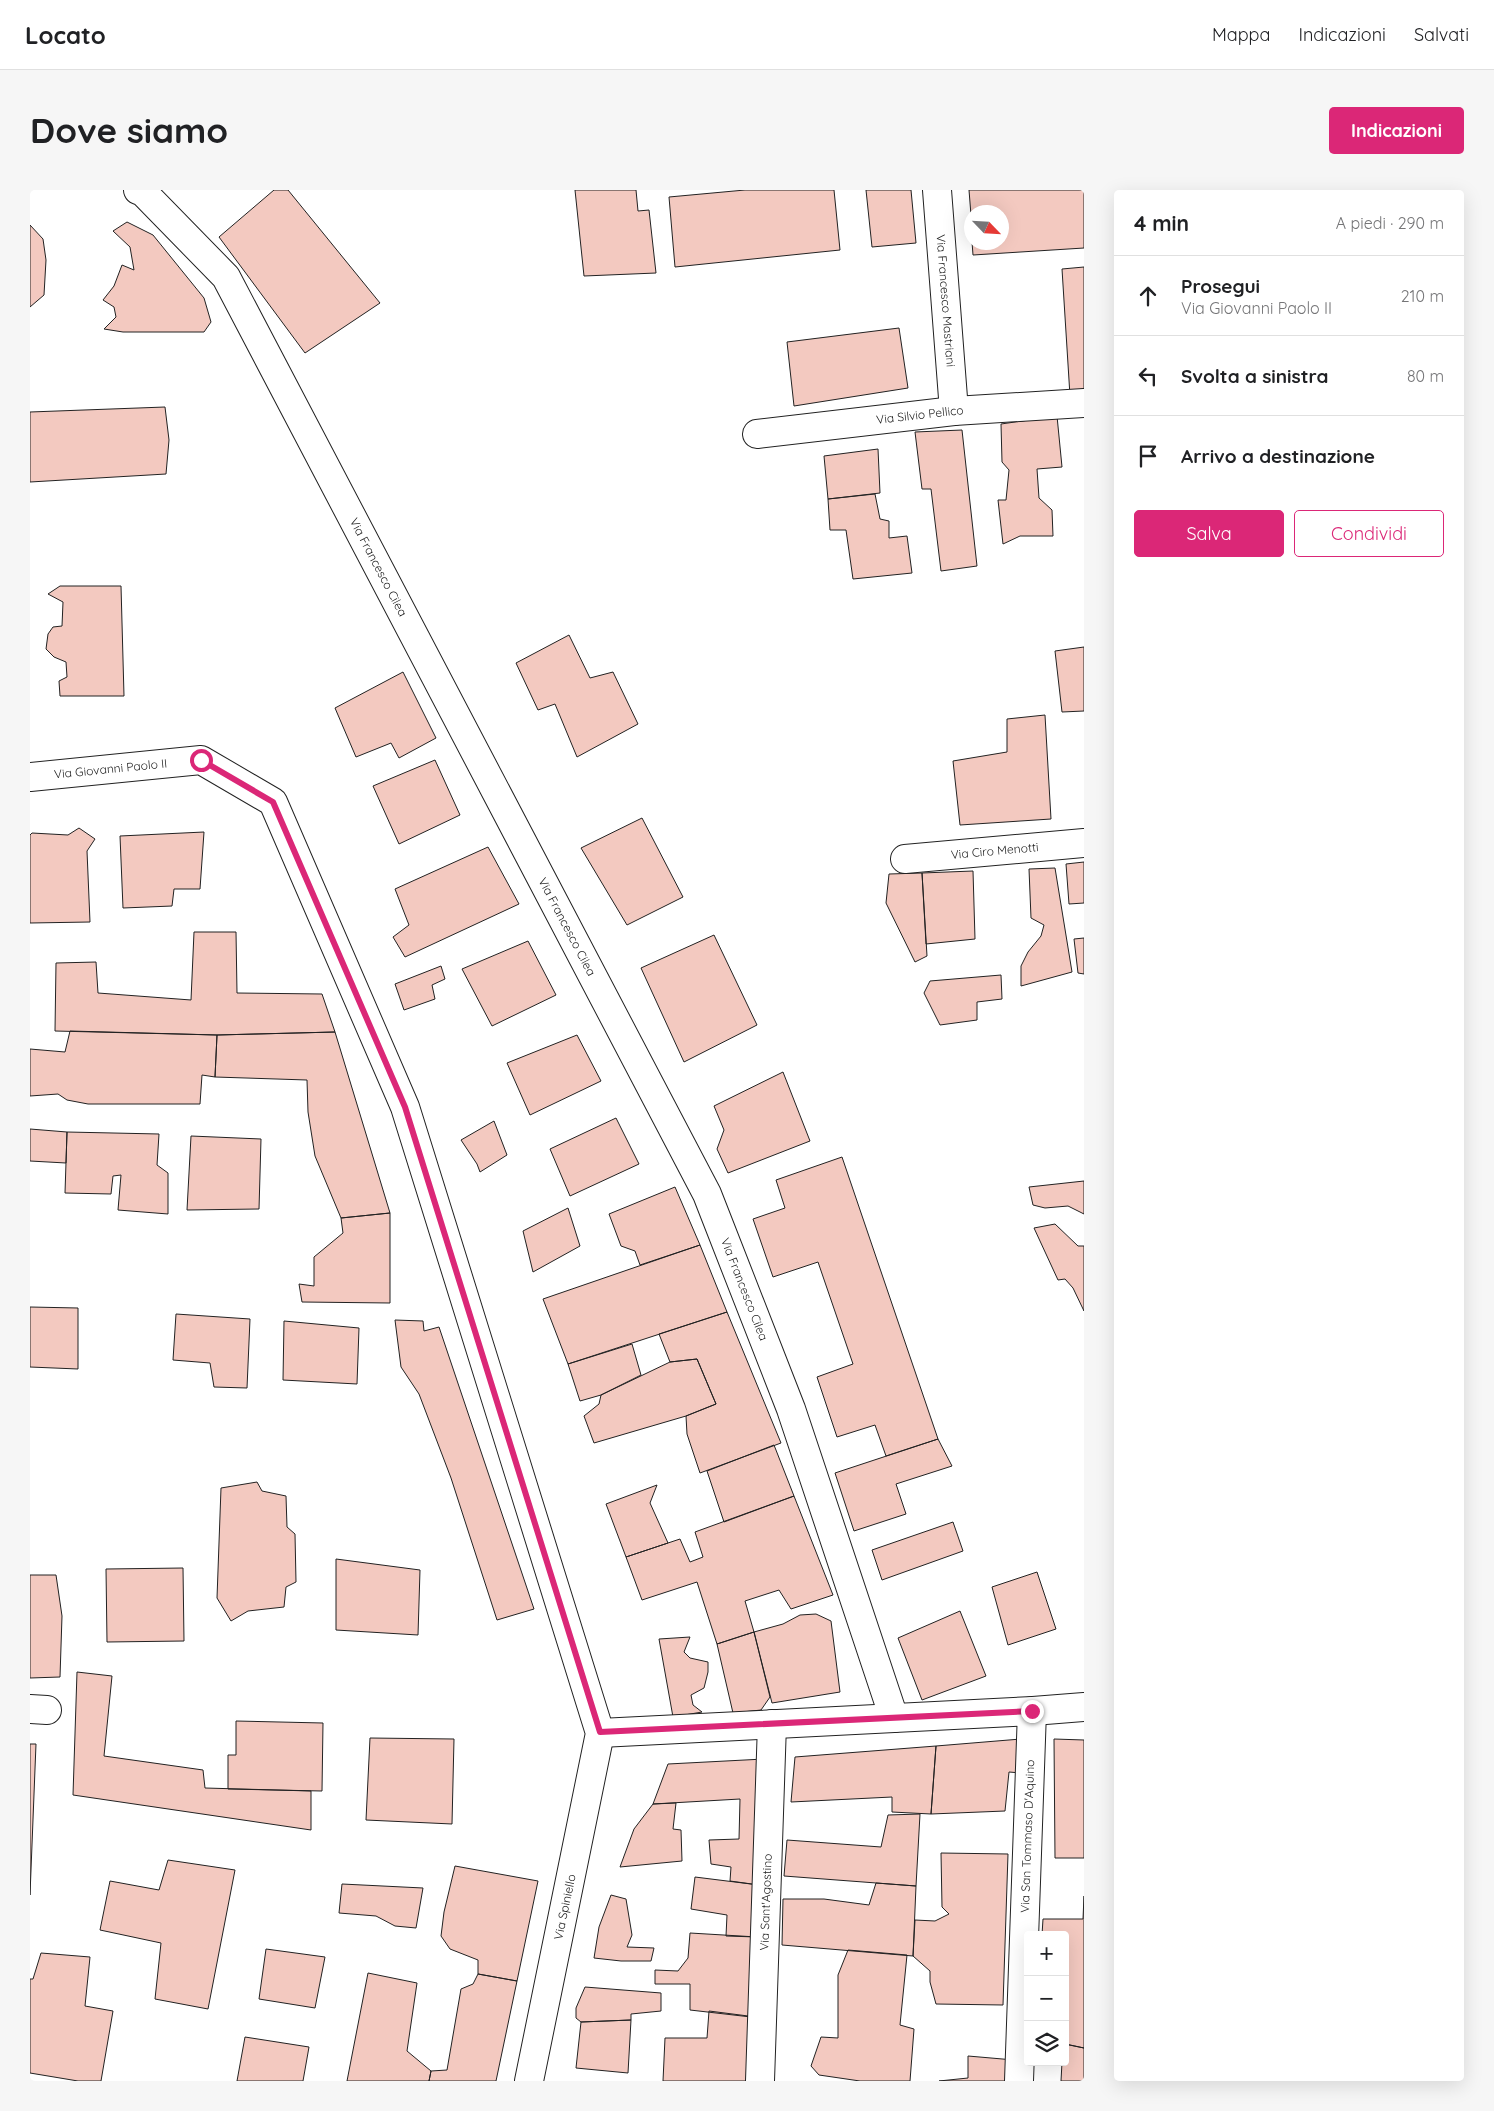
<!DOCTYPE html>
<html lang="it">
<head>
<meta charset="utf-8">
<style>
  body { margin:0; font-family:Quicksand,sans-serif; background:#f6f6f6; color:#202124 }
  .controls { position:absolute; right:15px; bottom:15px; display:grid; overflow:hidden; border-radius:5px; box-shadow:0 5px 20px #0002 }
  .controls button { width:45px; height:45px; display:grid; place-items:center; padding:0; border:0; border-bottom:1px solid #e0e0e0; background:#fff; color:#202124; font:25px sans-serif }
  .compass { position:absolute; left:934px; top:15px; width:45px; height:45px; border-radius:50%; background:#fff; box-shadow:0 5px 20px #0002; rotate:115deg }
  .stop { position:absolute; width:15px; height:15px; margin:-11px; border:4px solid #db2777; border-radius:50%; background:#fff }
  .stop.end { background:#db2777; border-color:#fff; box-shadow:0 1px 5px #0008 }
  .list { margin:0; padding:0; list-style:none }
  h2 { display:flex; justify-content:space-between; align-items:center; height:65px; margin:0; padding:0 20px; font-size:21px }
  h2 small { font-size:16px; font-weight:400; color:#757577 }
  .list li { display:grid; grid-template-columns:32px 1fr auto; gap:15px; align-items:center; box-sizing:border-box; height:80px; padding:0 20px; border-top:1px solid #e0e0e0 }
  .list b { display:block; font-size:19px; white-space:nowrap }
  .list p { margin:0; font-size:16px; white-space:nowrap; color:#757577 }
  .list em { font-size:16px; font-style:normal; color:#757577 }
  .actions { display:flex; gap:10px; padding:15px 20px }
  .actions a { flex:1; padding:11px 0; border:1px solid #db2777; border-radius:5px; text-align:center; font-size:18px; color:#db2777 }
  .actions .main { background:#db2777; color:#fff }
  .icon { flex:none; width:28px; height:28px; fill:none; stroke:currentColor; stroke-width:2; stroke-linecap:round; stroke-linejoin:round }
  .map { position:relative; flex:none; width:1054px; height:1891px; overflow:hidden; border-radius:5px }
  header { display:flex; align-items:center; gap:30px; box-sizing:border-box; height:70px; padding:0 25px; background:#fff; border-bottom:1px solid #e0e0e0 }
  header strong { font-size:24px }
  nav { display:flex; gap:28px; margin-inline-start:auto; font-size:18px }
  .intro { display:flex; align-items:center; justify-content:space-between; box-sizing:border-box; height:120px; padding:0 30px }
  h1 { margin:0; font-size:35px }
  .button { padding:12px 22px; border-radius:5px; background:#db2777; color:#fff; font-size:18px; font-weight:700 }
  main { display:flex; gap:30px; padding:0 30px }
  aside { flex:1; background:#fff; border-radius:5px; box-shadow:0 5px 20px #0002 }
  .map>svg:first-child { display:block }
  .building { fill:#f3c9c0; stroke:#222 }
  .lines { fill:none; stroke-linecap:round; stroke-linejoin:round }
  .minor-casing { stroke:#222; stroke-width:30 }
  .minor { stroke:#fff; stroke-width:28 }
  .route { stroke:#db2777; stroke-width:6 }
  .labels { text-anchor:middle; stroke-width:4; stroke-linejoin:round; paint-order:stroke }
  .street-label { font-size:12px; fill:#222; stroke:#fff }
</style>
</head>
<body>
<header>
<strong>Locato</strong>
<nav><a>Mappa</a><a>Indicazioni</a><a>Salvati</a></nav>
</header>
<div class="intro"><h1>Dove siamo</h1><a class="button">Indicazioni</a></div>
<main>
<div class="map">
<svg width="1054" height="1891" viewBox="0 0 1054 1891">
  <rect width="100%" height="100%" fill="#fff"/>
  <!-- building -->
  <path class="building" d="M244 0H258L350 113 275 163 189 47Z
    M545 0H606L608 21 619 20 626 83 554 86Z
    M715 0H804L810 60 645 77 639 7Z
    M836 0H881L886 53 842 57Z
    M939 0H1054V58L943 65 942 52H972V22H942V38Z
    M97 32 123 45 174 108 181 132 174 142H93L74 139 86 127 84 117 73 110 84 96 92 75 104 80 100 57 83 41Z
    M0 35 13 49 16 70 14 105 0 117Z
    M1054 77V205L1040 206 1032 79Z
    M869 138 878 198 764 216 757 152Z
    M135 217 139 250 136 284 0 292V222Z
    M1027 226 1032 277 1007 279 1009 308 1022 320 1023 346H990L973 354 968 310H976L979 280 972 272 971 234Z
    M932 240 947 376 911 381 901 299H892L885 242Z
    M848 259 850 303 798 309 794 266Z
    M845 304 850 329 859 331V348L877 346 882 383 823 389 816 340H800L798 309Z
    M30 396H91L94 506H30L29 491 37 487 36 472 24 467 16 459 18 444 23 437 32 436 33 412 18 404Z
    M539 445 560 488 583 482 608 534 547 567 525 514 508 520 486 473Z
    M1054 457V521L1032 522 1025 461Z
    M373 482 406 548 369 568 361 553 326 567 305 518Z
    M1015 525 1021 629 930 635 923 571 977 562V529Z
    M405 570 430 625 369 654 343 596Z
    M612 628 653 707 597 735 551 658Z
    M49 638 65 649 57 661 60 732 0 733V645L2 643 38 645Z
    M174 642 170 699H144L142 716 93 718 90 646Z
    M458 657 489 714 375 767 363 747 379 735 365 699Z
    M1054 672V713L1039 714 1036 674Z
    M1025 678 1042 782 991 796V776L998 762 1011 746 1014 735 1001 728 999 679Z
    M943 681 945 749 896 754 892 683Z
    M892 683 897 766 885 772 856 713 859 684Z
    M164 742H206L207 803 292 804 305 842 187 845 25 841 26 773 66 772 68 803 161 810Z
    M684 745 727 835 654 872 611 778Z
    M1054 748V784L1048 783 1044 749Z
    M498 751 526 805 462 836 432 779Z
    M411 776 415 789 402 795 405 809 374 820 365 794Z
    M971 785 972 809 947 812V830L910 835 894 803 900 791Z
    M40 841 187 845 185 887 172 885 170 914H58L37 910 28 904 0 906V859L35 862Z
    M305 842 360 1023 311 1028 285 966 278 922 277 890 185 887 187 845Z
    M547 845 571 891 500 925 477 873Z
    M753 882 780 951 698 983 687 959 694 940 684 916Z
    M586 928 609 974 540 1006 520 959Z
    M464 931 477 965 450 982 447 974 431 950Z
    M0 939 37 942 36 973 0 971Z
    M37 942 129 944 127 975 138 983V1024L88 1020 91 985 83 986 81 1004 35 1003Z
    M161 946 231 949 229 1019 157 1020Z
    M812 967 908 1249 856 1266 845 1235 807 1247 787 1187 823 1174 788 1072 743 1087 723 1029 755 1018 746 990Z
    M1054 991V1024L1038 1016 1015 1018 1003 1015 999 997Z
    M645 997 670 1055 610 1075 605 1061 591 1056 579 1024Z
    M538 1018 550 1056 503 1082 493 1041Z
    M360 1023V1113L272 1112 269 1094 284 1096V1067L313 1043 311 1028Z
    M1025 1034 1048 1056H1054V1121L1043 1098 1035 1089 1028 1090 1004 1038Z
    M670 1055 697 1122 538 1174 513 1109Z
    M0 1117 48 1118V1179L0 1177Z
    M697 1122 751 1253 670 1283 657 1244 656 1226 686 1214 667 1169 640 1172 629 1144Z
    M146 1124 220 1129 217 1198 184 1197 180 1173 143 1170Z
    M365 1130 393 1131 394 1141 409 1137 504 1419 467 1430 421 1288 389 1204 371 1177Z
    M254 1131 329 1138 327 1194 253 1190Z
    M602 1154 611 1185 571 1205 550 1211 538 1174Z
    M667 1169 686 1214 656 1226 564 1253 554 1226 569 1214 571 1205 640 1172Z
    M908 1249 922 1276 866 1294 876 1324 824 1341 805 1283Z
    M744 1255 764 1306 694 1332 677 1281Z
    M227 1292 232 1301 256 1306 257 1337 265 1344 266 1392 256 1397 254 1417 218 1421 201 1431 187 1408 191 1298Z
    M627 1295 620 1313 638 1353 596 1367 576 1314Z
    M764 1306 803 1405 761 1419 749 1400 715 1411 724 1442 687 1454 667 1392 612 1410 596 1367 650 1349 660 1372 673 1367 665 1342Z
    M923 1332 933 1361 852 1390 842 1360Z
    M306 1369 390 1380 388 1445 306 1440Z
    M153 1378 154 1451 77 1452 76 1379Z
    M1007 1382 1026 1439 978 1455 962 1397Z
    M0 1385H26L32 1426 30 1487 0 1488Z
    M930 1421 956 1486 892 1510 868 1448Z
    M786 1424 801 1431 810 1502 742 1513 724 1442 753 1434 770 1425Z
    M724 1442 740 1507 731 1520 703 1523 687 1454Z
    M660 1447 654 1462 660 1468 678 1472V1482L674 1498 661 1505 663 1515 672 1522 643 1527 629 1449Z
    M47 1482 82 1486 74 1566 173 1580 175 1598 281 1601V1640L43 1605Z
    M206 1531 293 1533 292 1601 198 1599V1565H206Z
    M340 1548 424 1549 422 1634 336 1630Z
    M991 1549V1583L979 1582 975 1621 901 1624 906 1556Z
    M1024 1549 1054 1550V1668H1025Z
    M0 1554H6L0 1705Z
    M906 1556 901 1624 862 1622V1607L761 1612 765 1567Z
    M734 1569 729 1695 700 1691 701 1677 681 1674 679 1650 709 1649 710 1609 623 1614 638 1574Z
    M646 1613 643 1639 651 1640 652 1671 590 1677 604 1639 623 1614Z
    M890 1624 886 1696 754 1686 757 1650 851 1657 858 1625Z
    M911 1663 978 1664 973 1815 906 1814 900 1792V1781L883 1766 885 1730 905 1731 919 1724 912 1717Z
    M138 1670 205 1680 178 1819 125 1809 131 1753 70 1740 80 1691 129 1700Z
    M425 1676 508 1691 487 1791 448 1784V1770L420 1759 411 1746 414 1722Z
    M665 1687 729 1695 727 1747 696 1746 697 1725 661 1719Z
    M846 1693 886 1696 883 1766 752 1755 753 1709H794L839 1715Z
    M312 1694 393 1698 386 1738 365 1736 346 1726 309 1723Z
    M581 1705 596 1709 602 1745 597 1757 624 1758 621 1771H591L564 1768 569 1737Z
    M1054 1706V1858L1035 1854V1745H1012L1013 1729H1053Z
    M660 1743 727 1747 721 1827 660 1820V1794H625V1780L648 1781 658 1768Z
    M236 1759 295 1767 285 1818 229 1809Z
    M818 1760 877 1765 870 1835 884 1839 880 1891H830L789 1885 781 1876 791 1847 808 1848V1785Z
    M11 1763 60 1767 55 1816 83 1821 71 1891H48L0 1883V1789H3Z
    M338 1783 387 1793 377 1861 401 1881 399 1891H317Z
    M448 1784 487 1791 466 1891H399L401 1881 417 1880 431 1799 443 1794Z
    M555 1797 631 1803V1821L601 1824V1830L551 1832 546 1828V1818Z
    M679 1821 726 1827 721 1891H633L635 1848H677Z
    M601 1830 598 1883 546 1878 551 1832Z
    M215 1847 279 1857 273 1891H207Z
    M1035 1854 1054 1858V1891H1031L1032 1872H1035Z
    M938 1866 984 1870 983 1891H909L938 1888Z"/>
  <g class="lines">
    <!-- minor casing -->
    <g class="minor-casing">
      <g id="minor">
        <path id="s1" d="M108 0 113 2 196 87 677 1004 761 1219 864 1528"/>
        <path id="s2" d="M907 0 924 221"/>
        <path id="s3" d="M727 244 924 221 1054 213"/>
        <path id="s4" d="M0 587 171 570 243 612 375 917 570 1543 499 1891"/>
        <path id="s5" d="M875 669 1054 653"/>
        <path d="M0 1519 17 1520"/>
        <path d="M570 1543 1003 1521 1054 1517"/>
        <path id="s6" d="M730 1891 742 1534"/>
        <path id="s7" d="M989 1891 1002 1521"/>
      </g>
    </g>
    <!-- minor -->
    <use href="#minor" class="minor"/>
  </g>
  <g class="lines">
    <!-- route -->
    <path class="route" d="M171 570 243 612 375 917 570 1542 1002 1521"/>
  </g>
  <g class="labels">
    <!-- street labels -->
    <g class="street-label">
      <text dy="4" stroke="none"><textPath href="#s2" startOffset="111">Via Francesco Mastriani</textPath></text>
      <text dy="4" stroke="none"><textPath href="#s3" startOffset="164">Via Silvio Pellico</textPath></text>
      <text dy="4" stroke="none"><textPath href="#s1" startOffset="452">Via Francesco Cilea</textPath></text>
      <text dy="4" stroke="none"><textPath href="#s4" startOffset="81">Via Giovanni Paolo II</textPath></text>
      <text dy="4" stroke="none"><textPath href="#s5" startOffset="90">Via Ciro Menotti</textPath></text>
      <text dy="4" stroke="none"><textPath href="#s1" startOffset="858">Via Francesco Cilea</textPath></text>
      <text dy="4" stroke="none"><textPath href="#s1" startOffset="1262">Via Francesco Cilea</textPath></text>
      <text dy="4" stroke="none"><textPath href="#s7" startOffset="245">Via San Tommaso D'Aquino</textPath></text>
      <text dy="4" stroke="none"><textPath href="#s6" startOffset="179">Via Sant'Agostino</textPath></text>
      <text transform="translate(535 1717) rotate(-78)" y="4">Via Spiniello</text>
    </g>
  </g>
</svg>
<div class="controls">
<button>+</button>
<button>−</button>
<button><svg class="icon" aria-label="layers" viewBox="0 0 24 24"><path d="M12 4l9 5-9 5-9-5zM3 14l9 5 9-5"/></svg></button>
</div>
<svg class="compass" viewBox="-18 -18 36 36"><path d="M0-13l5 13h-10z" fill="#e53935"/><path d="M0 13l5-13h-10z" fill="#757577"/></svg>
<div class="stop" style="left:171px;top:570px"></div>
<div class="stop end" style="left:1002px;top:1521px"></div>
</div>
<aside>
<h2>4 min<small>A piedi · 290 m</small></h2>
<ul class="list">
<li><svg class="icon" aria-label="ahead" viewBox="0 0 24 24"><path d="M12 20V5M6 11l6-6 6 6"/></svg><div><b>Prosegui</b><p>Via Giovanni Paolo II</p></div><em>210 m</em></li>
<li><svg class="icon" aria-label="left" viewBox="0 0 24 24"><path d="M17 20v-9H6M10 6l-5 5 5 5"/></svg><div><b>Svolta a sinistra</b></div><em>80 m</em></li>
<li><svg class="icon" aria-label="arrive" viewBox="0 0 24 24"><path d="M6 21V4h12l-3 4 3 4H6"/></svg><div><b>Arrivo a destinazione</b></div></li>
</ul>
<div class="actions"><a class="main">Salva</a><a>Condividi</a></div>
</aside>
</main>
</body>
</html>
